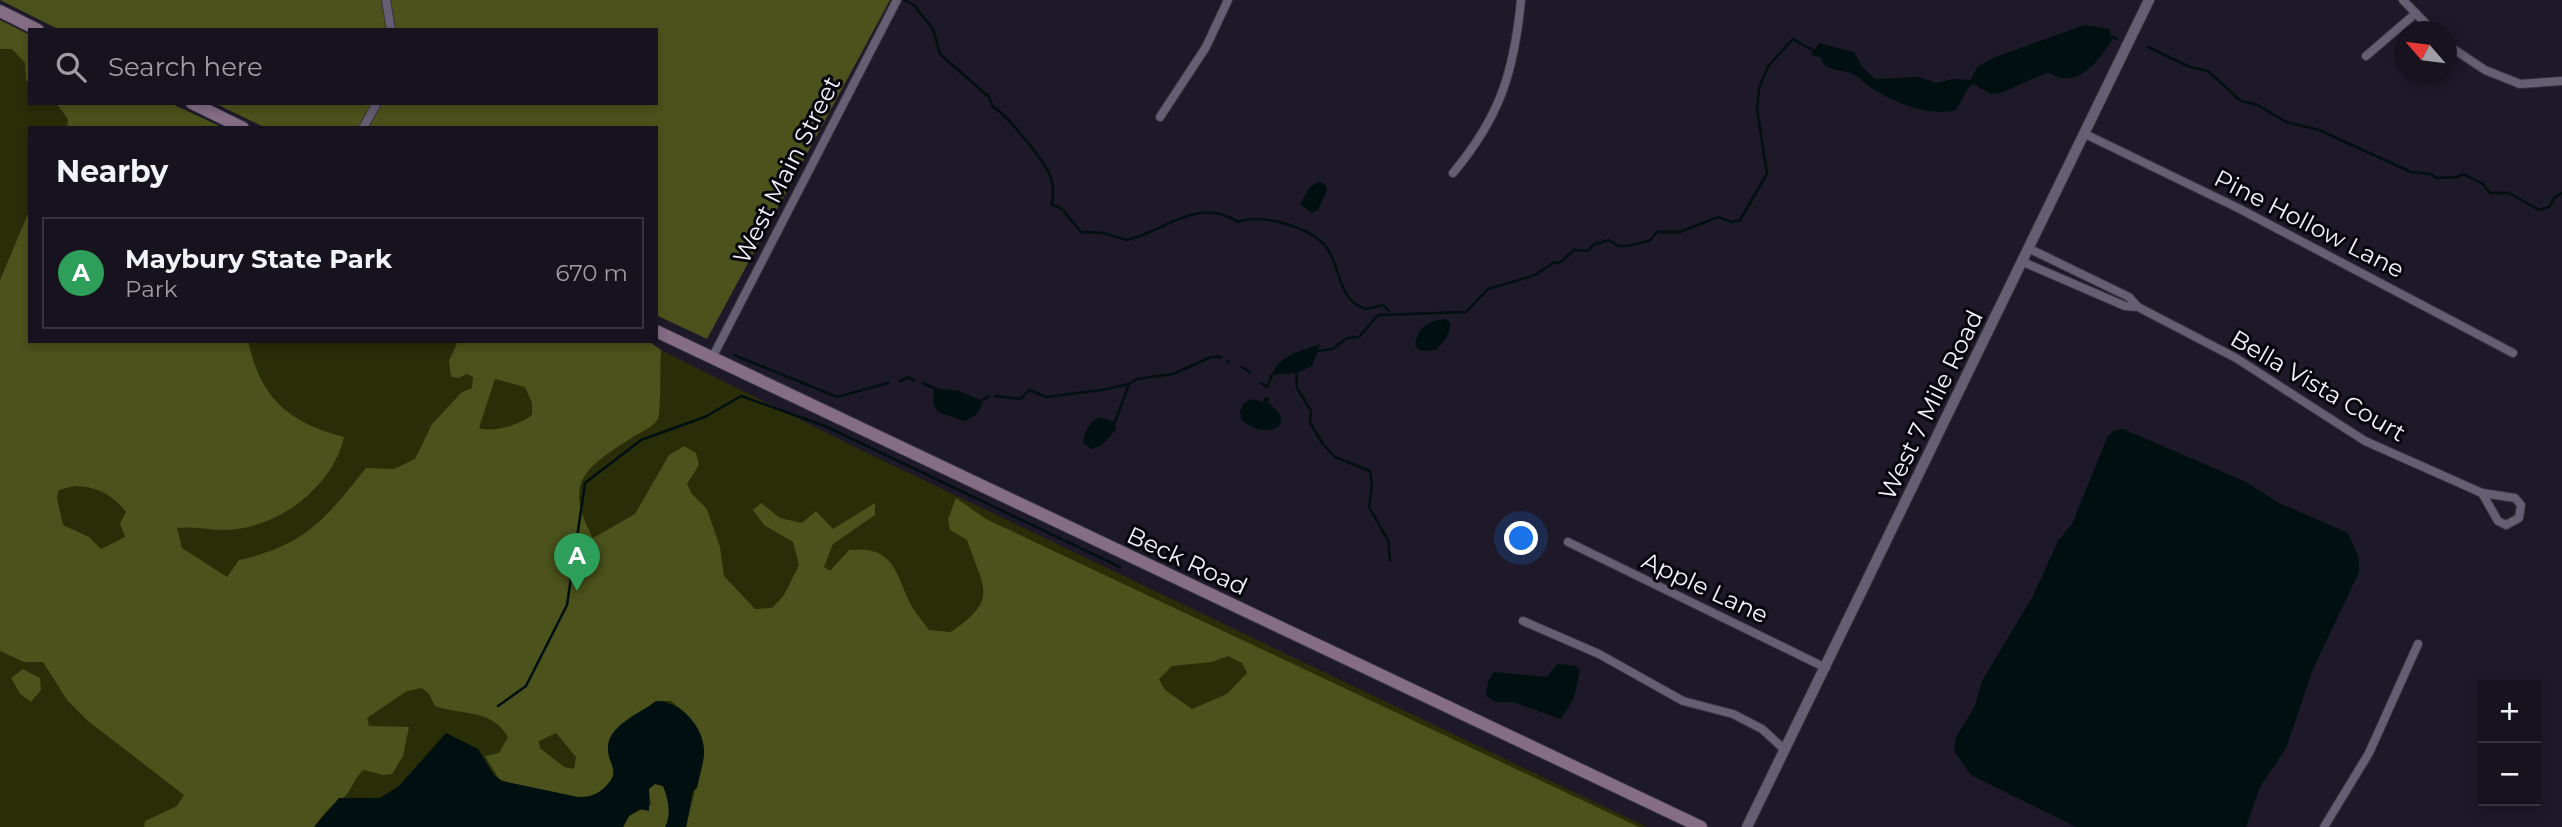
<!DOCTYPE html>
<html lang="en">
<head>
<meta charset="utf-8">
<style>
  body { margin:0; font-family:Montserrat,sans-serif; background:#1f1c28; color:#f1f3f6 }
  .controls { position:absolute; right:21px; bottom:21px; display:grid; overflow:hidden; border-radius:0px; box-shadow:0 4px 10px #0003 }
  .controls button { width:63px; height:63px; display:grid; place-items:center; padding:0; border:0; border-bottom:2px solid #35323d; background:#16131f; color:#f1f3f6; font:35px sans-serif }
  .compass { position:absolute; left:2394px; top:21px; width:63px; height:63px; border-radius:50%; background:#16131f; box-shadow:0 4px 10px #0003; rotate:298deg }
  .you { position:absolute; left:1522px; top:539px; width:24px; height:24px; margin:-18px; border:5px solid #fff; border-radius:50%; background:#1a73e8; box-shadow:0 0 0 10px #1a73e833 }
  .badge { display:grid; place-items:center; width:46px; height:46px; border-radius:50%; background:#57d570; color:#fff; font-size:23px; font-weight:700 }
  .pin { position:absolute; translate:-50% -58px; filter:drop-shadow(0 2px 4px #0008) }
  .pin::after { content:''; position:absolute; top:37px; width:24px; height:21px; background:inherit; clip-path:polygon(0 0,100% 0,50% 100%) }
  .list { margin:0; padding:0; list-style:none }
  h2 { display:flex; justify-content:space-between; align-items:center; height:91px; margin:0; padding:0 28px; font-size:30px }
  h2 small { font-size:23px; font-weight:400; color:#9e9ea4 }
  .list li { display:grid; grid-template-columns:46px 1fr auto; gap:21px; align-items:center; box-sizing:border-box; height:112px; margin:0 14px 14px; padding:0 14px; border:2px solid #35323d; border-radius:0px }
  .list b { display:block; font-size:26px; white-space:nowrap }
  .list p { margin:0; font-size:23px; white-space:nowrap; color:#9e9ea4 }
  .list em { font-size:23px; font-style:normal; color:#9e9ea4 }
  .icon { flex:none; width:38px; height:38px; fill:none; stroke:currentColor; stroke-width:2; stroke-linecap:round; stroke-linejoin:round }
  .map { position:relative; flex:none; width:2562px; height:827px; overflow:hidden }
  .search { position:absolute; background:#16131f; box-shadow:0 4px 10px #0003; left:28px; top:28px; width:630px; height:77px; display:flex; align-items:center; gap:18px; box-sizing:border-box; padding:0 24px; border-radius:0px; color:#9e9ea4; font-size:26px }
  .panel { position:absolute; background:#16131f; box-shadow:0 4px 10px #0003; left:28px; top:126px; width:630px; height:217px; border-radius:0px }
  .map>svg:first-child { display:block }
  .green { fill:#292d08 }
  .forest { fill:#4c521b; fill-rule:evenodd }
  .water { fill:#000f0f }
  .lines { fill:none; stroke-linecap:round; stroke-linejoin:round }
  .stream { stroke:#000f0f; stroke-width:2.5 }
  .minor-casing { stroke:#373440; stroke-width:10 }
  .tertiary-casing { stroke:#373440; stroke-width:12 }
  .secondary-casing { stroke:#373440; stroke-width:14 }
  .minor { stroke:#645f72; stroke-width:8 }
  .tertiary { stroke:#645f72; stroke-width:10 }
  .secondary { stroke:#856d86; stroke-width:12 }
  .labels { text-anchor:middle; stroke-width:6; stroke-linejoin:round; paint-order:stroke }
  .street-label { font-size:24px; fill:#f4f1fd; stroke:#07060c }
</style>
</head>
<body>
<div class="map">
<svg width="2562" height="827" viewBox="0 0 2562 827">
  <rect width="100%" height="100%" fill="#1d1929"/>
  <!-- green -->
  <path class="green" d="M0 36 30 51V103H137L188 128H30V341H633L660 354 661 350 857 448 1647 827H0Z"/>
  <!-- forest -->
  <path class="forest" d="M0 0H890L707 339 656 315V128H266L214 103H656V30H60Z
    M0 20 30 35V84L26 80 25 63 12 49H0Z
    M56 103H170L224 128H67L68 119Z
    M30 209V341H248C261 399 288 422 344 437 333 487 277 529 226 530 210 530 194 526 177 528L182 548 227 577 239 560C306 545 325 519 366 468L394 469 415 459 432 424 462 392 472 388 473 377 467 374 459 378 451 377 449 361 458 341H648L661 350C660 361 661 414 658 419 653 427 641 432 633 437 584 468 563 482 593 538L635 514 669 455 684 446 696 453 699 465 687 484 692 494 707 509 720 547 724 576 755 609 772 608 784 595 799 565 793 542 764 525 753 510 761 503 780 518 802 523 816 511 833 529 875 503V515L833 544 824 567 830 571 849 550C896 545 895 574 912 607 917 615 924 623 929 630L951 632C1000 598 983 589 967 540L950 530 948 519 956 498 986 519 1639 827H686L704 753 698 729 683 711 671 701H656C643 712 622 718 614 734 604 752 617 760 613 775 610 785 599 794 590 797 574 801 514 786 499 779L485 756 499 753 508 737C491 708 463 716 435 706L429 694 422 688 407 691 367 718 369 726 409 727 403 756 392 774 383 775 364 770C354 777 352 791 343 798 330 806 323 814 314 827H144L145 821 177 806 184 795 88 721 67 700 43 662H24L0 651V280ZM495 379 525 387 532 403V415C520 425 493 433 479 428ZM74 486C96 486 113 495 126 512L120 524 125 537 101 549 89 537 63 525 57 498 59 490ZM1228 656 1242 663 1247 673 1227 694 1192 709 1165 690 1159 679 1172 666 1212 662ZM556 733 576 757 574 769 564 767 540 748 539 741Z
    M23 669 40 678 41 690 31 702 20 694 11 678Z
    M655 784 663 786C668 798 672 815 665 827H623L629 816 651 805 649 788Z"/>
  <!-- water -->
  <path class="water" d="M2085 25 2109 29 2112 40C2102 55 2085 81 2063 78 2057 77 2053 74 2046 73L2003 92 1991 94 1974 84 1970 85 1956 110C1931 117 1895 103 1873 89 1866 85 1859 76 1851 73 1839 69 1825 72 1820 57L1811 55 1819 43 1854 52 1862 67 1875 79 1919 77 1937 83 1953 79 1971 80 1977 67 1995 57Z
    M1318 182 1325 184 1327 190 1318 210 1312 213 1300 204 1310 187Z
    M1444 319 1450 322C1451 334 1444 341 1436 350L1420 351 1415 345C1418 328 1427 321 1444 319Z
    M1320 344 1312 366 1296 373 1272 375C1280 354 1300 352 1320 344Z
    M935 388 959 391 982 401C981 412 975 416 965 421 944 412 928 417 935 388Z
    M1265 397 1269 398 1268 403C1302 427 1262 441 1241 419L1240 411 1244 403 1253 399 1263 402Z
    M1100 417 1115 422 1116 429 1102 445 1092 449 1083 443C1085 430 1088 423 1100 417Z
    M2123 429 2244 481 2279 503 2348 533 2359 558V572L2313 669 2286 748 2260 787 2246 827H2076L1971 775 1954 751 1956 737 1975 706 1982 681 2033 596 2058 541 2072 524 2107 438 2113 431Z
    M1557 664 1575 666 1580 670 1574 698 1561 719 1513 702H1496L1486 696 1488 681 1494 672 1547 677Z
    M656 701C681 701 706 728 704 755 703 766 699 777 697 788L693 791 686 827H665C672 815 668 798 663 786L655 784 649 789V811L640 809 629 816 623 827H314L339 798H380L399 786 446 733 478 749 494 775 502 781 578 797C594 798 605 790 613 777 615 766 608 760 608 750 606 725 641 714 656 701Z"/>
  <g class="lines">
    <!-- stream -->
    <path class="stream" d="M904 0 914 5 933 29 940 54 989 97 993 107C1006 113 1047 164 1051 178 1054 188 1053 196 1052 205L1061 208 1081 232 1103 233 1127 240C1166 231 1197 196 1238 222 1262 213 1311 227 1327 248 1341 268 1338 301 1366 309L1383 305 1389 311
      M2108 36 2117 39
      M2148 47 2190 67 2208 71 2241 101 2258 105 2286 122 2319 130 2411 172 2431 174 2436 178 2457 177 2463 174 2483 184 2490 193H2509L2539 210 2549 207 2555 197 2562 193
      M1318 351 1333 349 1347 338 1359 337 1378 315 1466 312 1488 289 1535 275 1553 263 1561 262 1574 250 1588 251 1593 245 1609 240 1618 246H1627L1649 241 1657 232H1680L1718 217 1732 222 1740 220 1767 174 1757 109 1759 88 1769 65 1793 39 1816 52
      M734 355 837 397 888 383
      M1228 361 1229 362
      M1242 367 1250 372
      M1296 370 1297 388 1311 411 1310 423 1323 444 1335 457 1370 471 1372 486 1369 507 1388 540 1390 561
      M900 381 909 377 914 381
      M923 383 936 389
      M1261 383 1267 387 1272 375
      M995 396 1021 399 1029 390 1047 397 1101 390 1129 384 1137 379 1173 374 1211 357H1221
      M981 401 989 396
      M1115 422 1129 384
      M498 706 526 686 567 605 585 483 641 440 705 417 741 396 825 426 1120 567"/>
    <!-- minor casing -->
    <g class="minor-casing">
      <path id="minor" d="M386 0 391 30
        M2403 0 2434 32
        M2446 44 2485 70 2520 84 2562 81
        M2366 56 2416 13
        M1160 117 1206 47 1228 0
        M363 128 377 103
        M2085 134 2238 208 2513 353
        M1453 173C1500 117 1514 72 1521 0
        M2030 249 2129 297 2138 307 2236 358 2365 441 2482 493 2515 498 2521 505 2519 518 2506 525 2498 521 2482 493
        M2023 262 2125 306 2138 307
        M712 358 897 0
        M1568 542 1826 668
        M1523 621 1599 654 1683 701 1733 714 1762 729 1785 750
        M2324 827 2369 753 2418 644"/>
    </g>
    <!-- tertiary casing -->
    <g class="tertiary-casing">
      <path id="tertiary" d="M1747 827 2149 0"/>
    </g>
    <!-- secondary casing -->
    <g class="secondary-casing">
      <path id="secondary" d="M0 11 38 30
        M192 103 243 128
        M656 331 1701 827"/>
    </g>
    <!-- minor -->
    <use href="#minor" class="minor"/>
    <!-- tertiary -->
    <use href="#tertiary" class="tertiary"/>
    <!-- secondary -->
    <use href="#secondary" class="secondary"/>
  </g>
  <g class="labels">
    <!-- street labels -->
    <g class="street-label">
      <text transform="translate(787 170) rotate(-63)" y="8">West Main Street</text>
      <text transform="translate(2309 224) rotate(27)" y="8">Pine Hollow Lane</text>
      <text transform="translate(2318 386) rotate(30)" y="8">Bella Vista Court</text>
      <text transform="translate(1931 405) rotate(-64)" y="8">West 7 Mile Road</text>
      <text transform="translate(1187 561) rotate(25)" y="8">Beck Road</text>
      <text transform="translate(1705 588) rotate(25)" y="8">Apple Lane</text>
    </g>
  </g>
</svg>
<div class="controls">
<button>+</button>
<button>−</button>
</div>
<svg class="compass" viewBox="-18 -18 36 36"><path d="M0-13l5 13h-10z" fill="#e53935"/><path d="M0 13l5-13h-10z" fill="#9e9ea4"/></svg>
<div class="you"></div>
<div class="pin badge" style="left:577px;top:591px;background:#2e9e5b">A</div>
<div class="search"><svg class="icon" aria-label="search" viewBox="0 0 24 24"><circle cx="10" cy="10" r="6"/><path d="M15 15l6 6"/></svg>Search here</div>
<section class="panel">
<h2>Nearby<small></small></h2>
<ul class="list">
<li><span class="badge" style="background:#2e9e5b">A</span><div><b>Maybury State Park</b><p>Park</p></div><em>670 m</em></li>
</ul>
</section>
</div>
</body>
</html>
